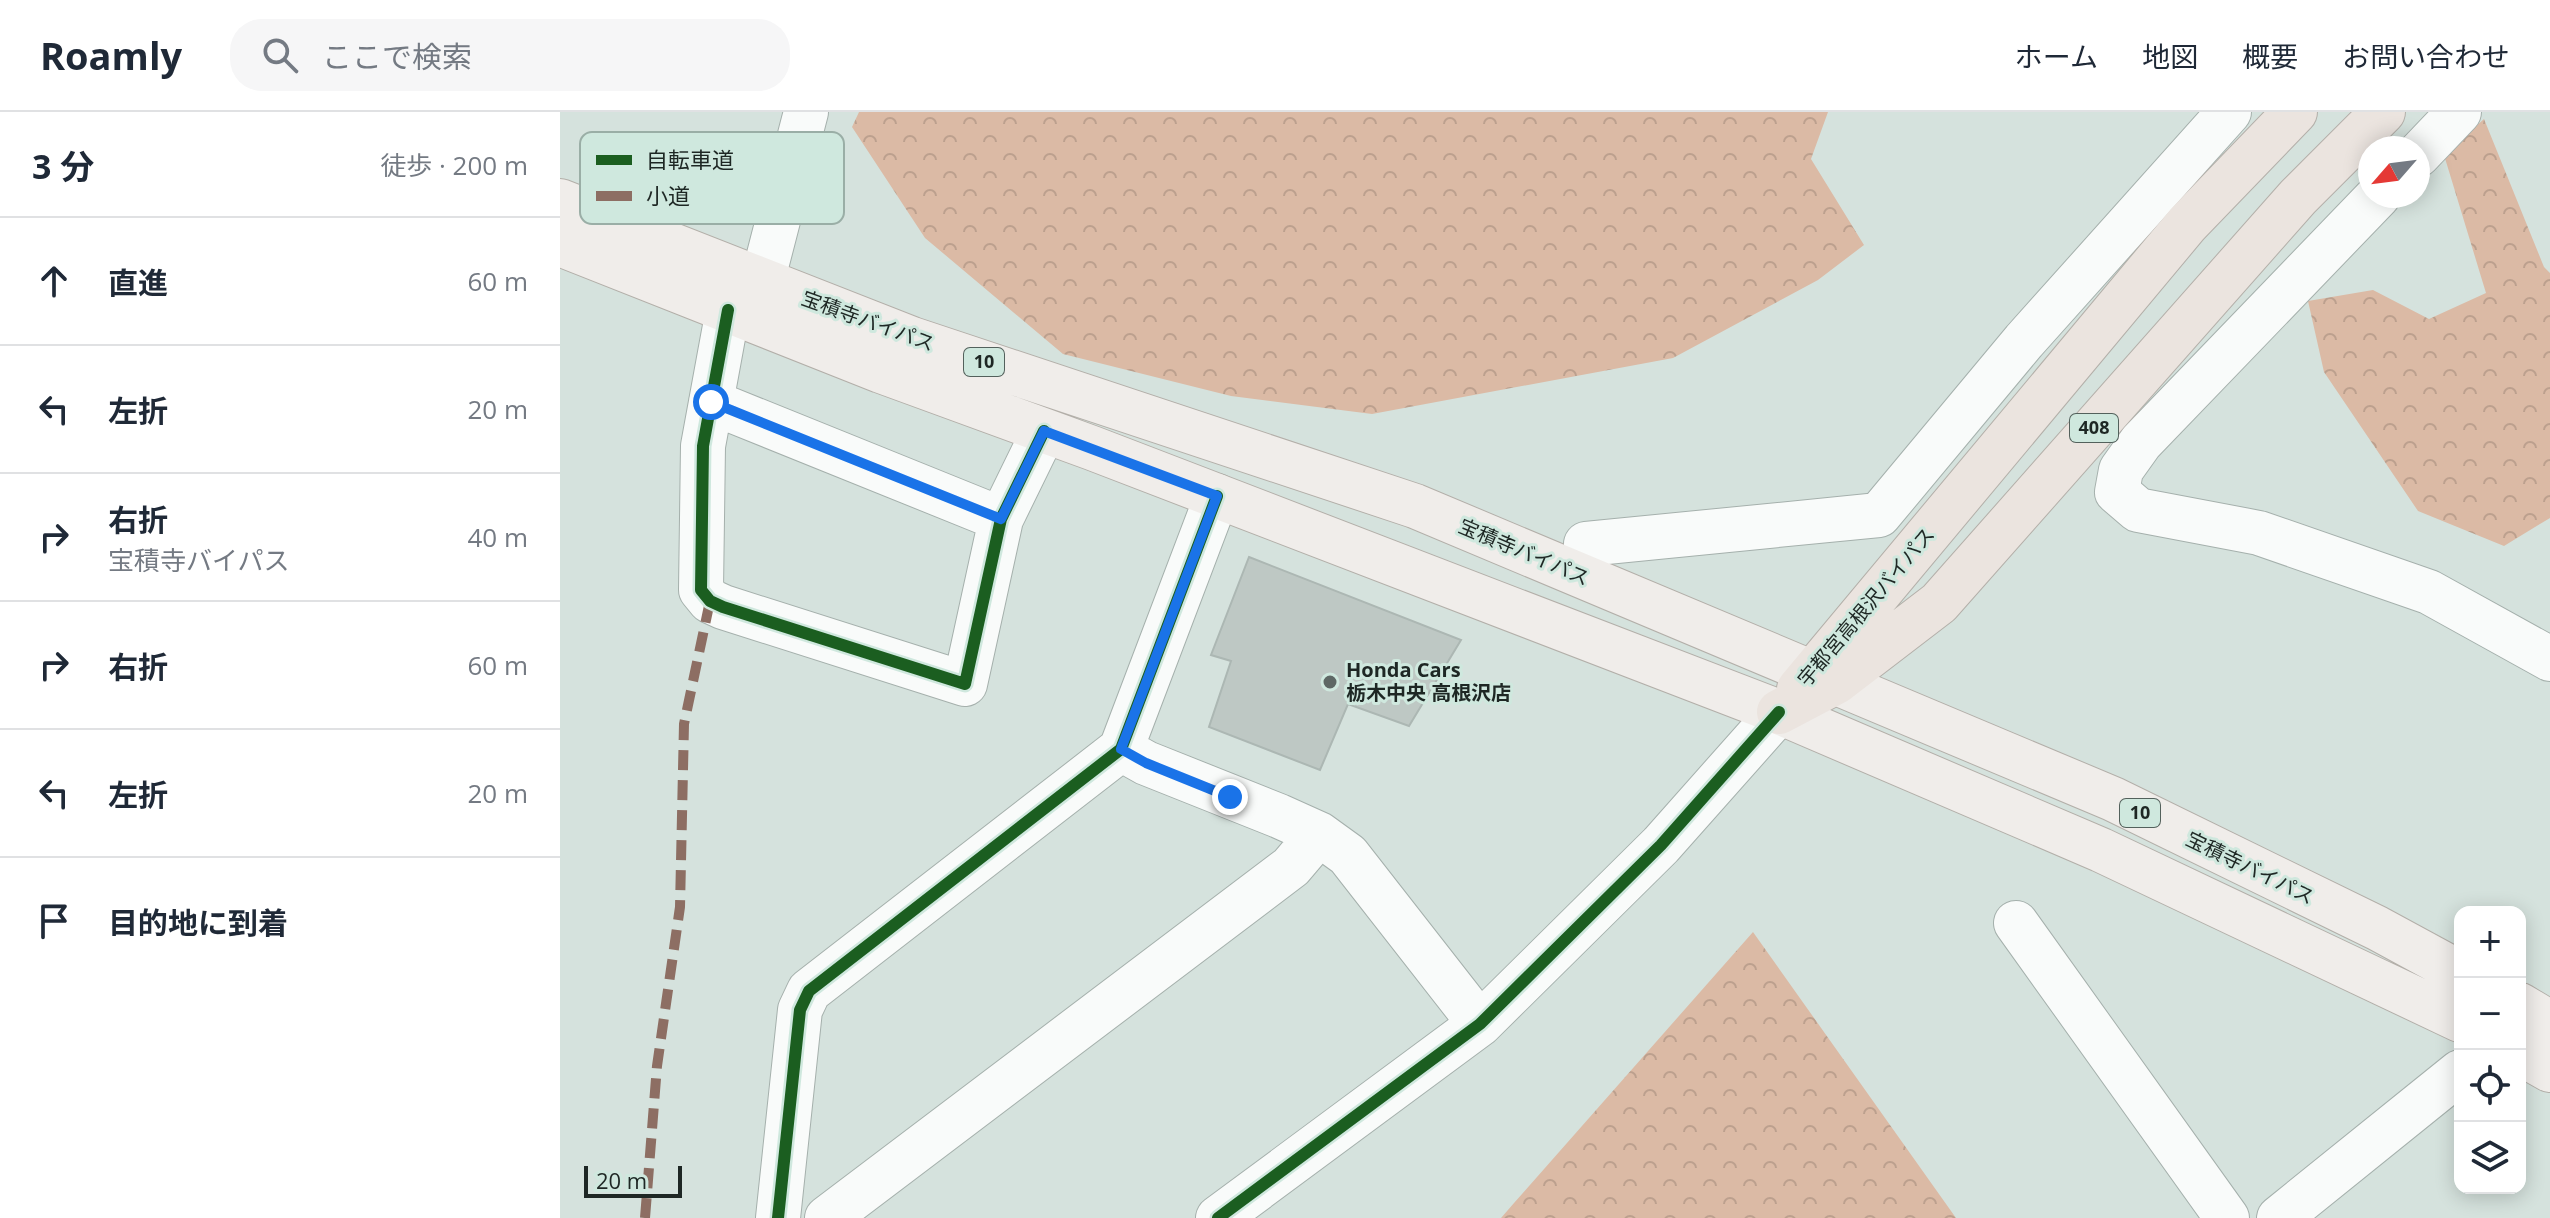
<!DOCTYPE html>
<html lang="ja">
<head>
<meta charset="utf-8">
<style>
  body { margin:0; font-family:"Open Sans","Noto Sans JP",sans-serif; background:#f6f6f7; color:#1f2937 }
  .controls { position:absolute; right:24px; bottom:24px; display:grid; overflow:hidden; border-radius:16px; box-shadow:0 4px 20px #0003 }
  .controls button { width:72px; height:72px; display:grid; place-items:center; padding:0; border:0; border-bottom:2px solid #e0e1e3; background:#fff; color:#1f2937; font:40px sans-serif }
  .compass { position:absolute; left:1798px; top:24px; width:72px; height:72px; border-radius:50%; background:#fff; box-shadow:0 4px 20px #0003; rotate:242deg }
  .scale { position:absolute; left:24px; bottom:20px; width:98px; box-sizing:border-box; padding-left:8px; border:4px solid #1e2724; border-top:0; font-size:22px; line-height:28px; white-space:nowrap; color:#1e2724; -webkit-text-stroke:6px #cfe8de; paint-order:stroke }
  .stop { position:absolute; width:24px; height:24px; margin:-18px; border:6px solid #1a73e8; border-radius:50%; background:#fff }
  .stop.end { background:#1a73e8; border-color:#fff; box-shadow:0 2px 8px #0008 }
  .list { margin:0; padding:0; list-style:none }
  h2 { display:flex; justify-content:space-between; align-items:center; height:104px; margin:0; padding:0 32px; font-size:34px }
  h2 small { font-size:26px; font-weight:400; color:#747a83 }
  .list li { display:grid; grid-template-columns:52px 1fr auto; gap:24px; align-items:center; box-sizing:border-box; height:128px; padding:0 32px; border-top:2px solid #e0e1e3 }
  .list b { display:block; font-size:30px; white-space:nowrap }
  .list p { margin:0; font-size:26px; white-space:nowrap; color:#747a83 }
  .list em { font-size:26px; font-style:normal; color:#747a83 }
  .icon { flex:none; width:44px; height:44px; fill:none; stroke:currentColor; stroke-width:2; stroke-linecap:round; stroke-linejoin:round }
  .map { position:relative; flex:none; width:1990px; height:1106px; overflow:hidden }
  header { display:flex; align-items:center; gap:48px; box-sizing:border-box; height:112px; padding:0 40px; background:#fff; border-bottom:2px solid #e0e1e3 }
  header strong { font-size:38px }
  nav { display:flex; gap:44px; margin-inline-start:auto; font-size:28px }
  .search { width:560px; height:72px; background:#f6f6f7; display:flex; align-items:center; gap:20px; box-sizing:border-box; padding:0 28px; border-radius:32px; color:#747a83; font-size:30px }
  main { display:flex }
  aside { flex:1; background:#fff }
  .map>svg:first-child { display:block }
  .forest { fill:url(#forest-crowns) }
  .building { fill:#bec8c4; stroke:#acb7b3; stroke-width:2 }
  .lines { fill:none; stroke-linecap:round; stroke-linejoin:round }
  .minor-casing { stroke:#a5b0ac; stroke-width:46 }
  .major-casing { stroke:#b3afa9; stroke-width:46 }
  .highway-casing { stroke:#b3afa9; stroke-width:46 }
  .minor { stroke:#f9fbfa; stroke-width:44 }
  .major { stroke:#f0edea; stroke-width:44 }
  .highway { stroke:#ebe4df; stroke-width:44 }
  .quiet { stroke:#8d6e63; stroke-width:10; stroke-dasharray:20 10; stroke-linecap:butt }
  .cycleway-casing { stroke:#cfe8de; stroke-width:17 }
  .cycleway { stroke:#1b5e20; stroke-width:12 }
  .route { stroke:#1a73e8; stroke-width:10 }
  .poi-dot { fill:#5e6865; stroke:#cfe8de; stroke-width:3 }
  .labels { text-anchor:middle; stroke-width:6; stroke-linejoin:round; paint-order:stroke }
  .shield { fill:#cfe8de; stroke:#53615c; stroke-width:2 }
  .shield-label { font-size:18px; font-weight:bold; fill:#1e2724 }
  .street-label { font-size:20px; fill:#1e2724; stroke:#cfe8de }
  .poi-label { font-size:20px; font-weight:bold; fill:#1e2724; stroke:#cfe8de; text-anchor:start }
  .key { fill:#cfe8de; stroke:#9aaea6; stroke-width:2 }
  .key-label { font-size:22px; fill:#1e2724 }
</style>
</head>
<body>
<header>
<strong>Roamly</strong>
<div class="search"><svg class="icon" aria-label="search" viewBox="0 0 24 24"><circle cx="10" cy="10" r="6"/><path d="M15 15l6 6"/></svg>ここで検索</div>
<nav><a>ホーム</a><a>地図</a><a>概要</a><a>お問い合わせ</a></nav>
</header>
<main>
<aside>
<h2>3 分<small>徒歩 · 200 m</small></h2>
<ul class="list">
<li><svg class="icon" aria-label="ahead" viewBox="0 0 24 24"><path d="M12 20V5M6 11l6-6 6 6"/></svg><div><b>直進</b></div><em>60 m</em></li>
<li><svg class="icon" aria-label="left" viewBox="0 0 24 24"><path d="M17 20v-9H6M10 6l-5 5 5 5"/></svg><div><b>左折</b></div><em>20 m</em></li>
<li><svg class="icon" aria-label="right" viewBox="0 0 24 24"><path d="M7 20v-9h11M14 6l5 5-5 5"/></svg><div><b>右折</b><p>宝積寺バイパス</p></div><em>40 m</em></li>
<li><svg class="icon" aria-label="right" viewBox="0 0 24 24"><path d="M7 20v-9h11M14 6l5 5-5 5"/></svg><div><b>右折</b></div><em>60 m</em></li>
<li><svg class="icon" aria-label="left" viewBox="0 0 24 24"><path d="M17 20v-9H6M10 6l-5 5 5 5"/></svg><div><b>左折</b></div><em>20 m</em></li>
<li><svg class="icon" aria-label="arrive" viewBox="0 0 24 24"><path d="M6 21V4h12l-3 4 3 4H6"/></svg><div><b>目的地に到着</b></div></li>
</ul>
</aside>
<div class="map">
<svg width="1990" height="1106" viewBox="0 0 1990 1106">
  <defs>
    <pattern id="forest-crowns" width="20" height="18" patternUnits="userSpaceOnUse" patternTransform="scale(2)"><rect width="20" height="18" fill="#dbbaa5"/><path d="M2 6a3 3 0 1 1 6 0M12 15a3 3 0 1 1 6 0" fill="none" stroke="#bca08e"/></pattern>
  </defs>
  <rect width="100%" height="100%" fill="#d5e2dd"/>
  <!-- forest -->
  <path class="forest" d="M299 0H1268L1251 47 1304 133 1258 168 1113 246 812 302 671 284 503 242 365 126 292 15Z
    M1924 7 1984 155 1990 161V406L1944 434 1858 399 1764 260 1748 189 1813 178 1869 207 1926 181 1884 43Z
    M1193 820 1396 1106H941L954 1091Z"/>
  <!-- building -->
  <path class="building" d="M689 445 901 528 849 614 788 592 760 658 649 615 671 549 651 543Z"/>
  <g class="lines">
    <!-- minor casing -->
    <g class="minor-casing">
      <path id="minor" d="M1858 43 1899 0
        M1818 84 1581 330 1561 358 1557 380 1578 398 1699 421 1869 480 1990 547
        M168 198 143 334 141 478 150 489 163 495 405 572 441 407 484 319
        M193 205 246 0
        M151 290 441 407
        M1026 432 1319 403 1464 229 1669 0
        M561 637 586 651 719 704 759 722 788 743 920 912
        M1456 811 1667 1106
        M218 1106 240 898 249 879 561 637 657 384
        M267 1106 731 755 759 722
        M658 1106 920 912 1101 733 1219 600
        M1719 1106 1900 960"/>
    </g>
    <!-- major casing -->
    <g class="major-casing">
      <path id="major" d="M0 89 352 227 855 394 1553 687 1817 816 1900 861
        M0 132 321 259 532 336 1219 600 1541 738 1900 908
        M1960 893 1990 911
        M1960 941 1990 958"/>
    </g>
    <!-- highway casing -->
    <g class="highway-casing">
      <path id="highway" d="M1239 577 1627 112 1735 0
        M1219 600 1276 570 1379 491 1738 85 1823 0"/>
    </g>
    <!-- minor -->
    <use href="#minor" class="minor"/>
    <!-- major -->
    <use href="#major" class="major"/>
    <!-- highway -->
    <use href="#highway" class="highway"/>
    <!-- quiet -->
    <path class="quiet" d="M85 1106 97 954 120 795 124 612 150 489"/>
    <!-- cycleway casing -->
    <g class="cycleway-casing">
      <path id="cycleway" d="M168 198 143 334 141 478 150 489 163 495 405 572 441 407 484 319
        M218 1106 240 898 249 879 561 637 657 384
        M658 1106 920 912 1101 733 1219 600"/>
    </g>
    <!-- cycleway -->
    <use href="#cycleway" class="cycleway"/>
  </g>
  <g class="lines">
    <!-- route -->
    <path class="route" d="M151 290 441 407 484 319 657 384 561 637 586 651 670 685"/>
  </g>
  <!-- markers -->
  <circle class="poi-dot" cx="770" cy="570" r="8"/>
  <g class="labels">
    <!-- shield labels -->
    <g class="shield">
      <rect x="404" y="236" width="40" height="28" rx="6"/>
      <rect x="1510" y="302" width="48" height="28" rx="6"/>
      <rect x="1560" y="687" width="40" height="28" rx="6"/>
    </g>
    <g class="shield-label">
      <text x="424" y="256">10</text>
      <text x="1534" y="322">408</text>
      <text x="1580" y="707">10</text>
    </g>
    <!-- street labels -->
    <g class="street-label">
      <text transform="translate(308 209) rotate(20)" y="7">宝積寺バイパス</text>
      <text transform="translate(964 440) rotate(23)" y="7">宝積寺バイパス</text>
      <text transform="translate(1306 495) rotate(-50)" y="7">宇都宮高根沢バイパス</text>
      <text transform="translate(1690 756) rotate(26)" y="7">宝積寺バイパス</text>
    </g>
    <!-- poi labels -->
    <g class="poi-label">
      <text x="786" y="565">Honda Cars<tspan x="786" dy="23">栃木中央 高根沢店</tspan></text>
    </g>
  </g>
  <!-- legend -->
  <rect x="20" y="20" width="264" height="92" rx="12" class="key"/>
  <rect x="36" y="43" width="36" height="10" fill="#1b5e20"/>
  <rect x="36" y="79" width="36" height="10" fill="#8d6e63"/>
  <g class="key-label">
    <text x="86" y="56">自転車道</text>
    <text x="86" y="92">小道</text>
  </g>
</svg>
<div class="controls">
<button>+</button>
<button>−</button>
<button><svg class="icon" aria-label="locate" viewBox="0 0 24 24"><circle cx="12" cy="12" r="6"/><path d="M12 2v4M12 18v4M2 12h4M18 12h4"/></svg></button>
<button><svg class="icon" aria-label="layers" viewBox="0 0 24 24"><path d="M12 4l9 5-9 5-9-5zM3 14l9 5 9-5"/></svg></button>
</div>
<svg class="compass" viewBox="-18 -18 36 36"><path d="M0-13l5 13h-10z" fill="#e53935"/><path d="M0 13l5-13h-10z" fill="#747a83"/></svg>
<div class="scale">20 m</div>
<div class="stop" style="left:151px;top:290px"></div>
<div class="stop end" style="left:670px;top:685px"></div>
</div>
</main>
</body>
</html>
